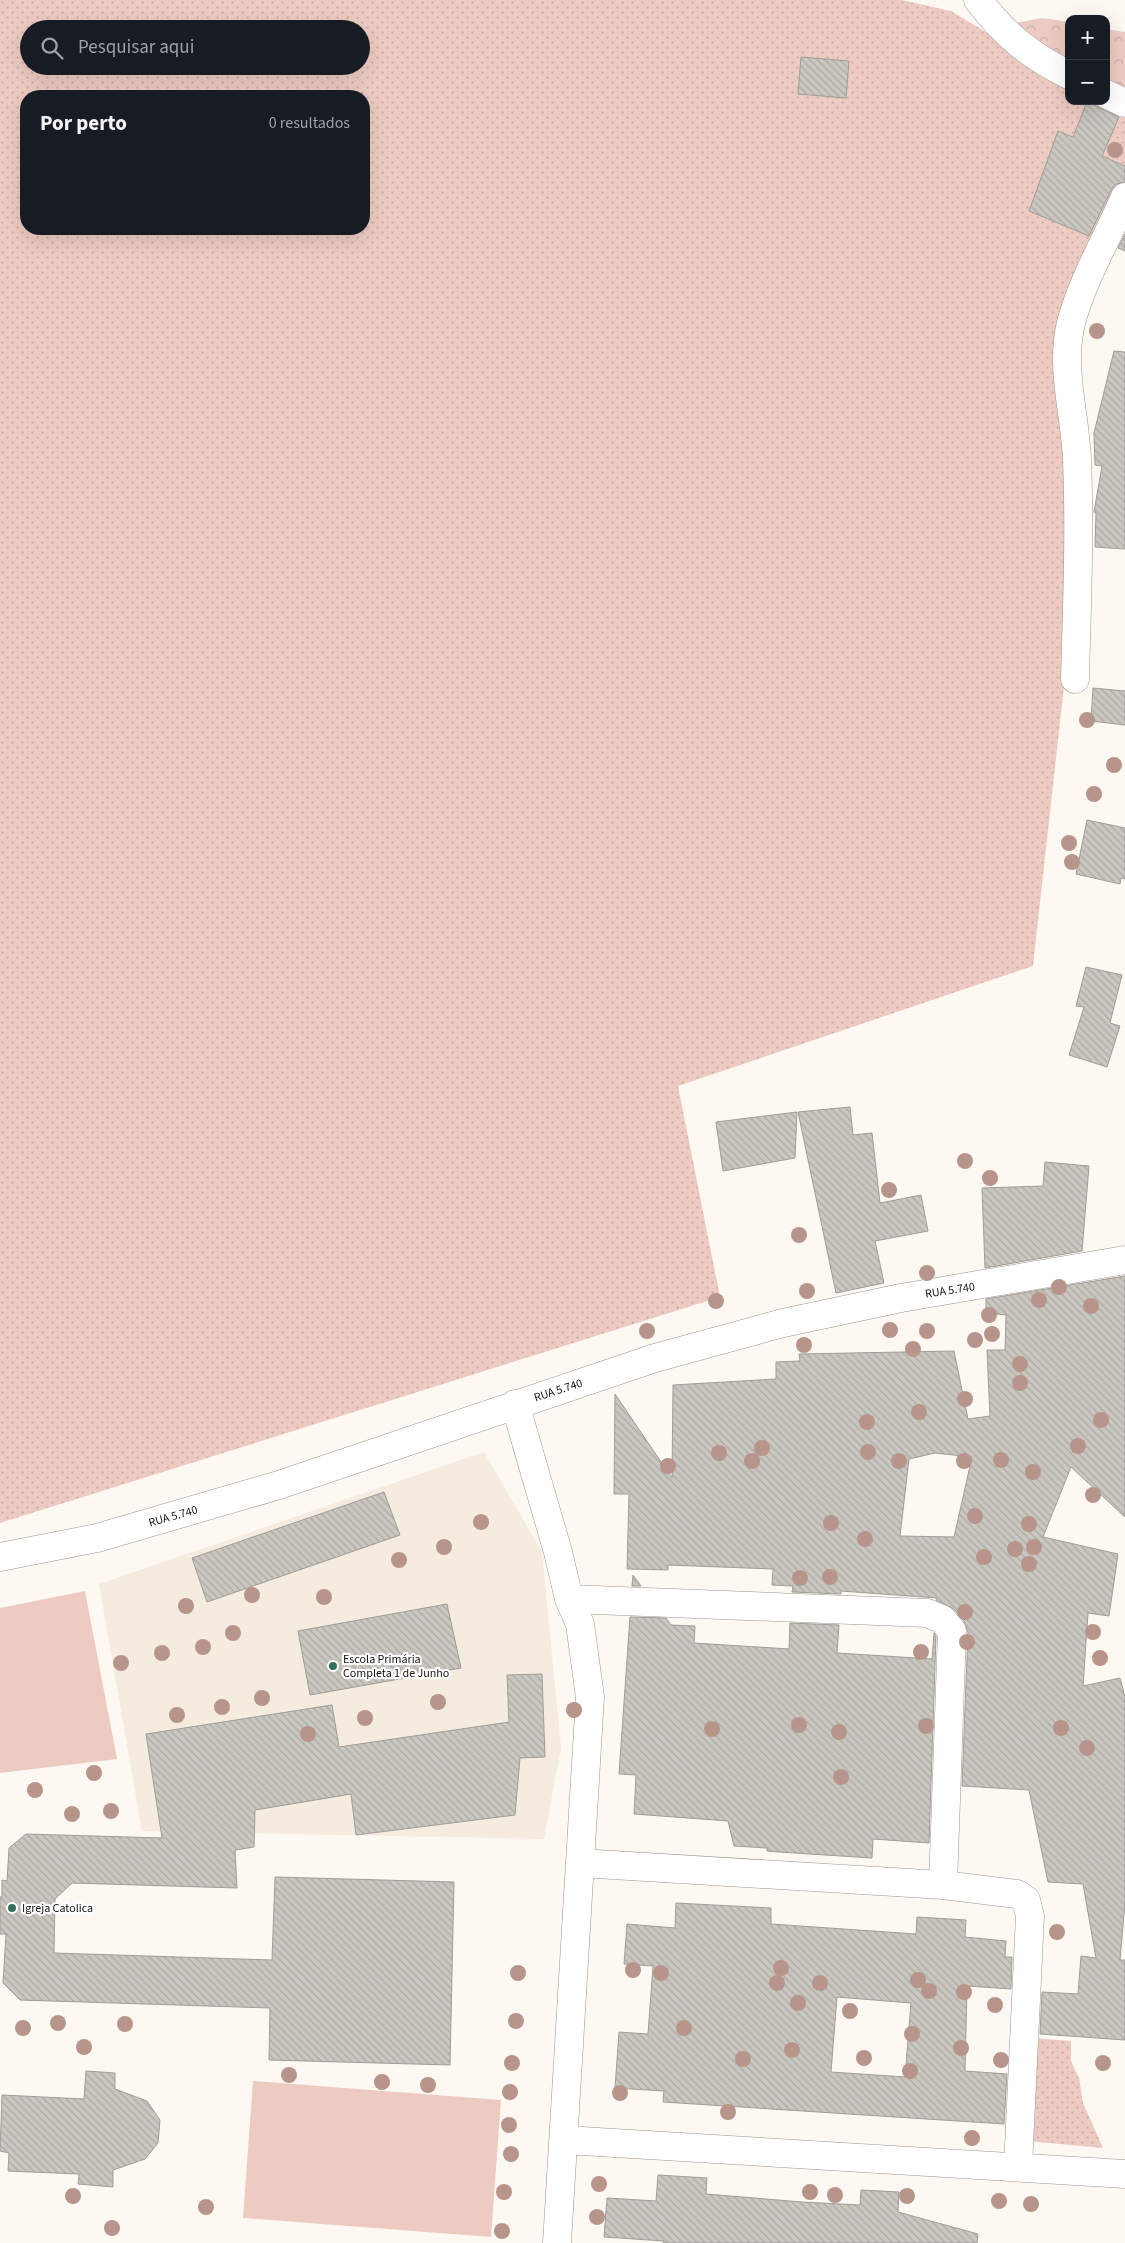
<!DOCTYPE html>
<html lang="pt">
<head>
<meta charset="utf-8">
<style>
  body { margin:0; font-family:"Source Sans 3",sans-serif; background:#20242c; color:#f1f3f6 }
  .controls { position:absolute; right:15px; top:15px; display:grid; overflow:hidden; border-radius:10px; box-shadow:0 5px 20px #0002 }
  .controls button { width:45px; height:45px; display:grid; place-items:center; padding:0; border:0; border-bottom:1px solid #363941; background:#171b24; color:#f1f3f6; font:25px sans-serif }
  .list { margin:0; padding:0; list-style:none }
  h2 { display:flex; justify-content:space-between; align-items:center; height:65px; margin:0; padding:0 20px; font-size:21px }
  h2 small { font-size:16px; font-weight:400; color:#9ea1a6 }
  .icon { flex:none; width:28px; height:28px; fill:none; stroke:currentColor; stroke-width:2; stroke-linecap:round; stroke-linejoin:round }
  .map { position:relative; flex:none; width:1125px; height:2243px; overflow:hidden }
  .search { position:absolute; background:#171b24; box-shadow:0 5px 20px #0002; left:20px; top:20px; width:350px; height:55px; display:flex; align-items:center; gap:12px; box-sizing:border-box; padding:0 18px; border-radius:28px; color:#9ea1a6; font-size:19px }
  .panel { position:absolute; background:#171b24; box-shadow:0 5px 20px #0002; left:20px; top:90px; width:350px; height:145px; border-radius:20px }
  .map>svg:first-child { display:block }
  .built { fill:#f5ebdf }
  .grass { fill:url(#grass-dots); fill-rule:evenodd }
  .park { fill:url(#park-crowns) }
  .pitch { fill:#edcbc2 }
  .building { fill:url(#building-back-hatch); stroke:#9f9d97; fill-rule:evenodd }
  .lines { fill:none; stroke-linecap:round; stroke-linejoin:round }
  .minor-casing { stroke:#9a9690; stroke-width:29 }
  .minor { stroke:#fff; stroke-width:28 }
  .tree { fill:#b7958b }
  .poi-dot { fill:#326e58; stroke:#fff; stroke-width:2 }
  .labels { text-anchor:middle; stroke-width:4.5; stroke-linejoin:round; paint-order:stroke }
  .street-label { font-size:12px; fill:#161412; stroke:#fff }
  .poi-label { font-size:12px; fill:#161412; stroke:#fff; text-anchor:start }
</style>
</head>
<body>
<div class="map">
<svg width="1125" height="2243" viewBox="0 0 1125 2243">
  <defs>
    <pattern id="grass-dots" width="8" height="8" patternUnits="userSpaceOnUse" patternTransform="scale(1.25)"><rect width="8" height="8" fill="#edcbc2"/><path d="M2 2h.1M6 6h.1" fill="none" stroke="#caada6" stroke-width="1.8" stroke-linecap="round"/></pattern>
    <pattern id="park-crowns" width="20" height="18" patternUnits="userSpaceOnUse" patternTransform="scale(1.25)"><rect width="20" height="18" fill="#edcbc2"/><path d="M2 6a3 3 0 1 1 6 0M12 15a3 3 0 1 1 6 0" fill="none" stroke="#caada6"/></pattern>
    <pattern id="building-back-hatch" width="6" height="6" patternUnits="userSpaceOnUse" patternTransform="scale(1.25)"><rect width="6" height="6" fill="#c9c7c0"/><path d="M-1 5l2 2M0 0l6 6M5-1l2 2" fill="none" stroke="#acaaa4"/></pattern>
  </defs>
  <rect width="100%" height="100%" fill="#fef8f2"/>
  <!-- built -->
  <path class="built" d="M484 1452 542 1552 561 1747 544 1839 142 1831 99 1584Z"/>
  <!-- grass -->
  <path class="grass" d="M0 0H902L951 11 1069 82V101H1101L1125 115V174L1118 196 1078 284 1069 446 1071 623 1033 966 678 1086 720 1297 0 1523ZM29 29H361V66H29ZM26 96H364V229H26Z
    M1032 2038 1071 2041V2061L1079 2078 1083 2103 1103 2148 1028 2141Z"/>
  <!-- park -->
  <path class="park" d="M1043 18 1069 22V67L1008 24Z
    M1106 29 1125 32V91L1106 83Z"/>
  <!-- pitch -->
  <path class="pitch" d="M85 1591 117 1759 0 1773V1608Z
    M253 2081 501 2100 491 2237 243 2218Z"/>
  <!-- building -->
  <path class="building" d="M801 57 849 61 846 98 798 94Z
    M1087 102 1119 117 1102 156 1125 166V182L1116 184 1111 190 1089 236 1029 211 1058 131 1073 137Z
    M1125 234V251L1118 248Z
    M1114 351 1125 352V549L1095 547 1096 513 1094 512 1102 466 1095 465 1094 433Z
    M1093 688 1125 691V725L1091 721Z
    M1087 820 1125 828V879L1121 878 1120 884 1076 874Z
    M1086 967 1122 975 1110 1023 1120 1026 1107 1067 1069 1055 1084 1007 1076 1006Z
    M850 1107 853 1135 872 1133 880 1203 921 1195 928 1231 875 1241 884 1283 836 1293 798 1112Z
    M797 1112 795 1158 723 1171 716 1122Z
    M1045 1162 1089 1166 1082 1251 985 1268 982 1188 1043 1186Z
    M1125 1276V1517L1071 1467 1043 1537 1118 1554 1109 1616 1088 1613 1083 1686 1120 1678 1125 1697V1902L1120 1960H1125V2040L1040 2034 1042 1992 1078 1994 1081 1956 1096 1958 1083 1884 1048 1882 1029 1790 962 1786 968 1632 964 1621 954 1609 936 1600 937 1598 841 1591V1594L792 1592 793 1586 772 1585 773 1569 668 1565V1570L627 1569 629 1494H614L615 1394 672 1478 673 1385 776 1379V1362L800 1361 799 1354 954 1351 968 1419 990 1416 987 1350H1005L1006 1315 986 1313V1299ZM935 1453 972 1457 954 1537 900 1536 909 1459Z
    M384 1492 400 1535 207 1602 192 1558Z
    M633 1575 641 1586H632Z
    M447 1604 461 1668 310 1695 298 1631Z
    M630 1617 666 1618 671 1625 695 1626 694 1643 789 1649 790 1623 839 1625 837 1653 932 1659 934 1633 936 1636 929 1843 873 1839 872 1858 779 1852 767 1851V1848L734 1846 728 1821 634 1814 636 1775 619 1774Z
    M542 1674 545 1757 520 1758 515 1815 356 1835 351 1794 255 1810 254 1847 235 1850 237 1888 72 1883 55 1899 54 1953 272 1960 275 1877 454 1882 450 2065 269 2060 270 2008 20 2000 3 1983 6 1934H0V1897H2V1880L7 1881 9 1848 26 1834 162 1838 146 1734 332 1705 339 1747 509 1722 507 1675Z
    M676 1903 771 1908V1924L916 1934 917 1917 966 1920 965 1937 1006 1941 1005 1957H1012L1011 1989 967 1986 965 2071 1007 2074 1004 2124 663 2102 664 2091 615 2088 619 2032 648 2034 653 1966 624 1964 627 1924 675 1928ZM837 1997 911 2003 905 2077 831 2072Z
    M86 2071 115 2073V2089L147 2101 160 2120 158 2143 145 2159 113 2170V2187L78 2184 79 2174 8 2171 9 2153 0 2151 2 2095 84 2099Z
    M658 2175 707 2178 706 2194 802 2202 860 2205 861 2190 899 2192 898 2212 978 2234 977 2243H663L664 2241 604 2237 607 2198 656 2201Z"/>
  <g class="lines">
    <!-- minor casing -->
    <g class="minor-casing">
      <path id="minor" d="M978 0C1005 35 1029 55 1069 75
        M1106 94 1125 103
        M1075 679C1077 606 1080 533 1077 459 1075 413 1060 368 1071 323 1083 278 1107 239 1125 197
        M515 1404 558 1552 569 1599 580 1624 590 1697 557 2243
        M0 1557 97 1538 279 1485 655 1358 783 1323 901 1298 1125 1260
        M569 1599 927 1613 942 1619 952 1631 943 1885
        M580 1863 943 1885 1017 1894 1026 1900 1030 1916 1018 2167
        M565 2140 1125 2174"/>
    </g>
    <!-- minor -->
    <use href="#minor" class="minor"/>
  </g>
  <!-- trees -->
  <g class="tree">
    <circle cx="1115" cy="150" r="8"/>
    <circle cx="1097" cy="331" r="8"/>
    <circle cx="1087" cy="720" r="8"/>
    <circle cx="1114" cy="765" r="8"/>
    <circle cx="1094" cy="794" r="8"/>
    <circle cx="1069" cy="843" r="8"/>
    <circle cx="1072" cy="862" r="8"/>
    <circle cx="965" cy="1161" r="8"/>
    <circle cx="990" cy="1178" r="8"/>
    <circle cx="889" cy="1190" r="8"/>
    <circle cx="799" cy="1235" r="8"/>
    <circle cx="927" cy="1273" r="8"/>
    <circle cx="1059" cy="1287" r="8"/>
    <circle cx="807" cy="1291" r="8"/>
    <circle cx="1039" cy="1300" r="8"/>
    <circle cx="716" cy="1301" r="8"/>
    <circle cx="1091" cy="1306" r="8"/>
    <circle cx="989" cy="1315" r="8"/>
    <circle cx="890" cy="1330" r="8"/>
    <circle cx="647" cy="1331" r="8"/>
    <circle cx="927" cy="1331" r="8"/>
    <circle cx="992" cy="1334" r="8"/>
    <circle cx="975" cy="1340" r="8"/>
    <circle cx="804" cy="1345" r="8"/>
    <circle cx="913" cy="1349" r="8"/>
    <circle cx="1020" cy="1364" r="8"/>
    <circle cx="1020" cy="1383" r="8"/>
    <circle cx="965" cy="1399" r="8"/>
    <circle cx="919" cy="1412" r="8"/>
    <circle cx="1101" cy="1420" r="8"/>
    <circle cx="867" cy="1422" r="8"/>
    <circle cx="1078" cy="1446" r="8"/>
    <circle cx="762" cy="1448" r="8"/>
    <circle cx="868" cy="1452" r="8"/>
    <circle cx="719" cy="1453" r="8"/>
    <circle cx="1001" cy="1460" r="8"/>
    <circle cx="752" cy="1461" r="8"/>
    <circle cx="899" cy="1461" r="8"/>
    <circle cx="964" cy="1461" r="8"/>
    <circle cx="668" cy="1466" r="8"/>
    <circle cx="1033" cy="1472" r="8"/>
    <circle cx="1093" cy="1495" r="8"/>
    <circle cx="975" cy="1516" r="8"/>
    <circle cx="481" cy="1522" r="8"/>
    <circle cx="831" cy="1523" r="8"/>
    <circle cx="1029" cy="1524" r="8"/>
    <circle cx="865" cy="1539" r="8"/>
    <circle cx="444" cy="1547" r="8"/>
    <circle cx="1034" cy="1547" r="8"/>
    <circle cx="1015" cy="1549" r="8"/>
    <circle cx="984" cy="1557" r="8"/>
    <circle cx="399" cy="1560" r="8"/>
    <circle cx="1029" cy="1564" r="8"/>
    <circle cx="830" cy="1577" r="8"/>
    <circle cx="800" cy="1578" r="8"/>
    <circle cx="252" cy="1595" r="8"/>
    <circle cx="324" cy="1597" r="8"/>
    <circle cx="186" cy="1606" r="8"/>
    <circle cx="965" cy="1612" r="8"/>
    <circle cx="1093" cy="1632" r="8"/>
    <circle cx="233" cy="1633" r="8"/>
    <circle cx="967" cy="1642" r="8"/>
    <circle cx="203" cy="1647" r="8"/>
    <circle cx="921" cy="1652" r="8"/>
    <circle cx="162" cy="1653" r="8"/>
    <circle cx="1100" cy="1658" r="8"/>
    <circle cx="121" cy="1663" r="8"/>
    <circle cx="262" cy="1698" r="8"/>
    <circle cx="438" cy="1702" r="8"/>
    <circle cx="222" cy="1707" r="8"/>
    <circle cx="574" cy="1710" r="8"/>
    <circle cx="177" cy="1715" r="8"/>
    <circle cx="365" cy="1718" r="8"/>
    <circle cx="799" cy="1725" r="8"/>
    <circle cx="926" cy="1726" r="8"/>
    <circle cx="1061" cy="1728" r="8"/>
    <circle cx="712" cy="1729" r="8"/>
    <circle cx="839" cy="1732" r="8"/>
    <circle cx="308" cy="1734" r="8"/>
    <circle cx="1087" cy="1748" r="8"/>
    <circle cx="94" cy="1773" r="8"/>
    <circle cx="841" cy="1777" r="8"/>
    <circle cx="35" cy="1790" r="8"/>
    <circle cx="111" cy="1811" r="8"/>
    <circle cx="72" cy="1814" r="8"/>
    <circle cx="1057" cy="1932" r="8"/>
    <circle cx="781" cy="1968" r="8"/>
    <circle cx="633" cy="1970" r="8"/>
    <circle cx="518" cy="1973" r="8"/>
    <circle cx="661" cy="1973" r="8"/>
    <circle cx="918" cy="1980" r="8"/>
    <circle cx="777" cy="1983" r="8"/>
    <circle cx="820" cy="1983" r="8"/>
    <circle cx="929" cy="1991" r="8"/>
    <circle cx="964" cy="1992" r="8"/>
    <circle cx="798" cy="2003" r="8"/>
    <circle cx="995" cy="2005" r="8"/>
    <circle cx="850" cy="2011" r="8"/>
    <circle cx="516" cy="2021" r="8"/>
    <circle cx="58" cy="2023" r="8"/>
    <circle cx="125" cy="2024" r="8"/>
    <circle cx="23" cy="2028" r="8"/>
    <circle cx="684" cy="2028" r="8"/>
    <circle cx="912" cy="2034" r="8"/>
    <circle cx="84" cy="2047" r="8"/>
    <circle cx="961" cy="2048" r="8"/>
    <circle cx="792" cy="2050" r="8"/>
    <circle cx="864" cy="2058" r="8"/>
    <circle cx="743" cy="2059" r="8"/>
    <circle cx="1001" cy="2060" r="8"/>
    <circle cx="512" cy="2063" r="8"/>
    <circle cx="1103" cy="2063" r="8"/>
    <circle cx="910" cy="2071" r="8"/>
    <circle cx="289" cy="2075" r="8"/>
    <circle cx="382" cy="2082" r="8"/>
    <circle cx="428" cy="2085" r="8"/>
    <circle cx="510" cy="2092" r="8"/>
    <circle cx="620" cy="2093" r="8"/>
    <circle cx="728" cy="2112" r="8"/>
    <circle cx="509" cy="2125" r="8"/>
    <circle cx="972" cy="2138" r="8"/>
    <circle cx="511" cy="2154" r="8"/>
    <circle cx="599" cy="2184" r="8"/>
    <circle cx="504" cy="2192" r="8"/>
    <circle cx="810" cy="2192" r="8"/>
    <circle cx="835" cy="2195" r="8"/>
    <circle cx="73" cy="2196" r="8"/>
    <circle cx="907" cy="2196" r="8"/>
    <circle cx="999" cy="2201" r="8"/>
    <circle cx="1031" cy="2204" r="8"/>
    <circle cx="206" cy="2207" r="8"/>
    <circle cx="597" cy="2217" r="8"/>
    <circle cx="112" cy="2228" r="8"/>
    <circle cx="502" cy="2231" r="8"/>
  </g>
  <!-- markers -->
  <g class="poi-dot">
    <circle cx="333" cy="1666" r="5"/>
    <circle cx="12" cy="1908" r="5"/>
  </g>
  <g class="labels">
    <!-- street labels -->
    <g class="street-label">
      <text transform="translate(950 1290) rotate(-9)" y="4">RUA 5.740</text>
      <text transform="translate(558 1390) rotate(-18)" y="4">RUA 5.740</text>
      <text transform="translate(173 1516) rotate(-16)" y="4">RUA 5.740</text>
    </g>
    <!-- poi labels -->
    <g class="poi-label">
      <text x="343" y="1663">Escola Primária<tspan x="343" dy="14">Completa 1 de Junho</tspan></text>
      <text x="22" y="1912">Igreja Catolica</text>
    </g>
  </g>
</svg>
<div class="controls">
<button>+</button>
<button>−</button>
</div>
<div class="search"><svg class="icon" aria-label="search" viewBox="0 0 24 24"><circle cx="10" cy="10" r="6"/><path d="M15 15l6 6"/></svg>Pesquisar aqui</div>
<section class="panel">
<h2>Por perto<small>0 resultados</small></h2>
<ul class="list">
</ul>
</section>
</div>
</body>
</html>
